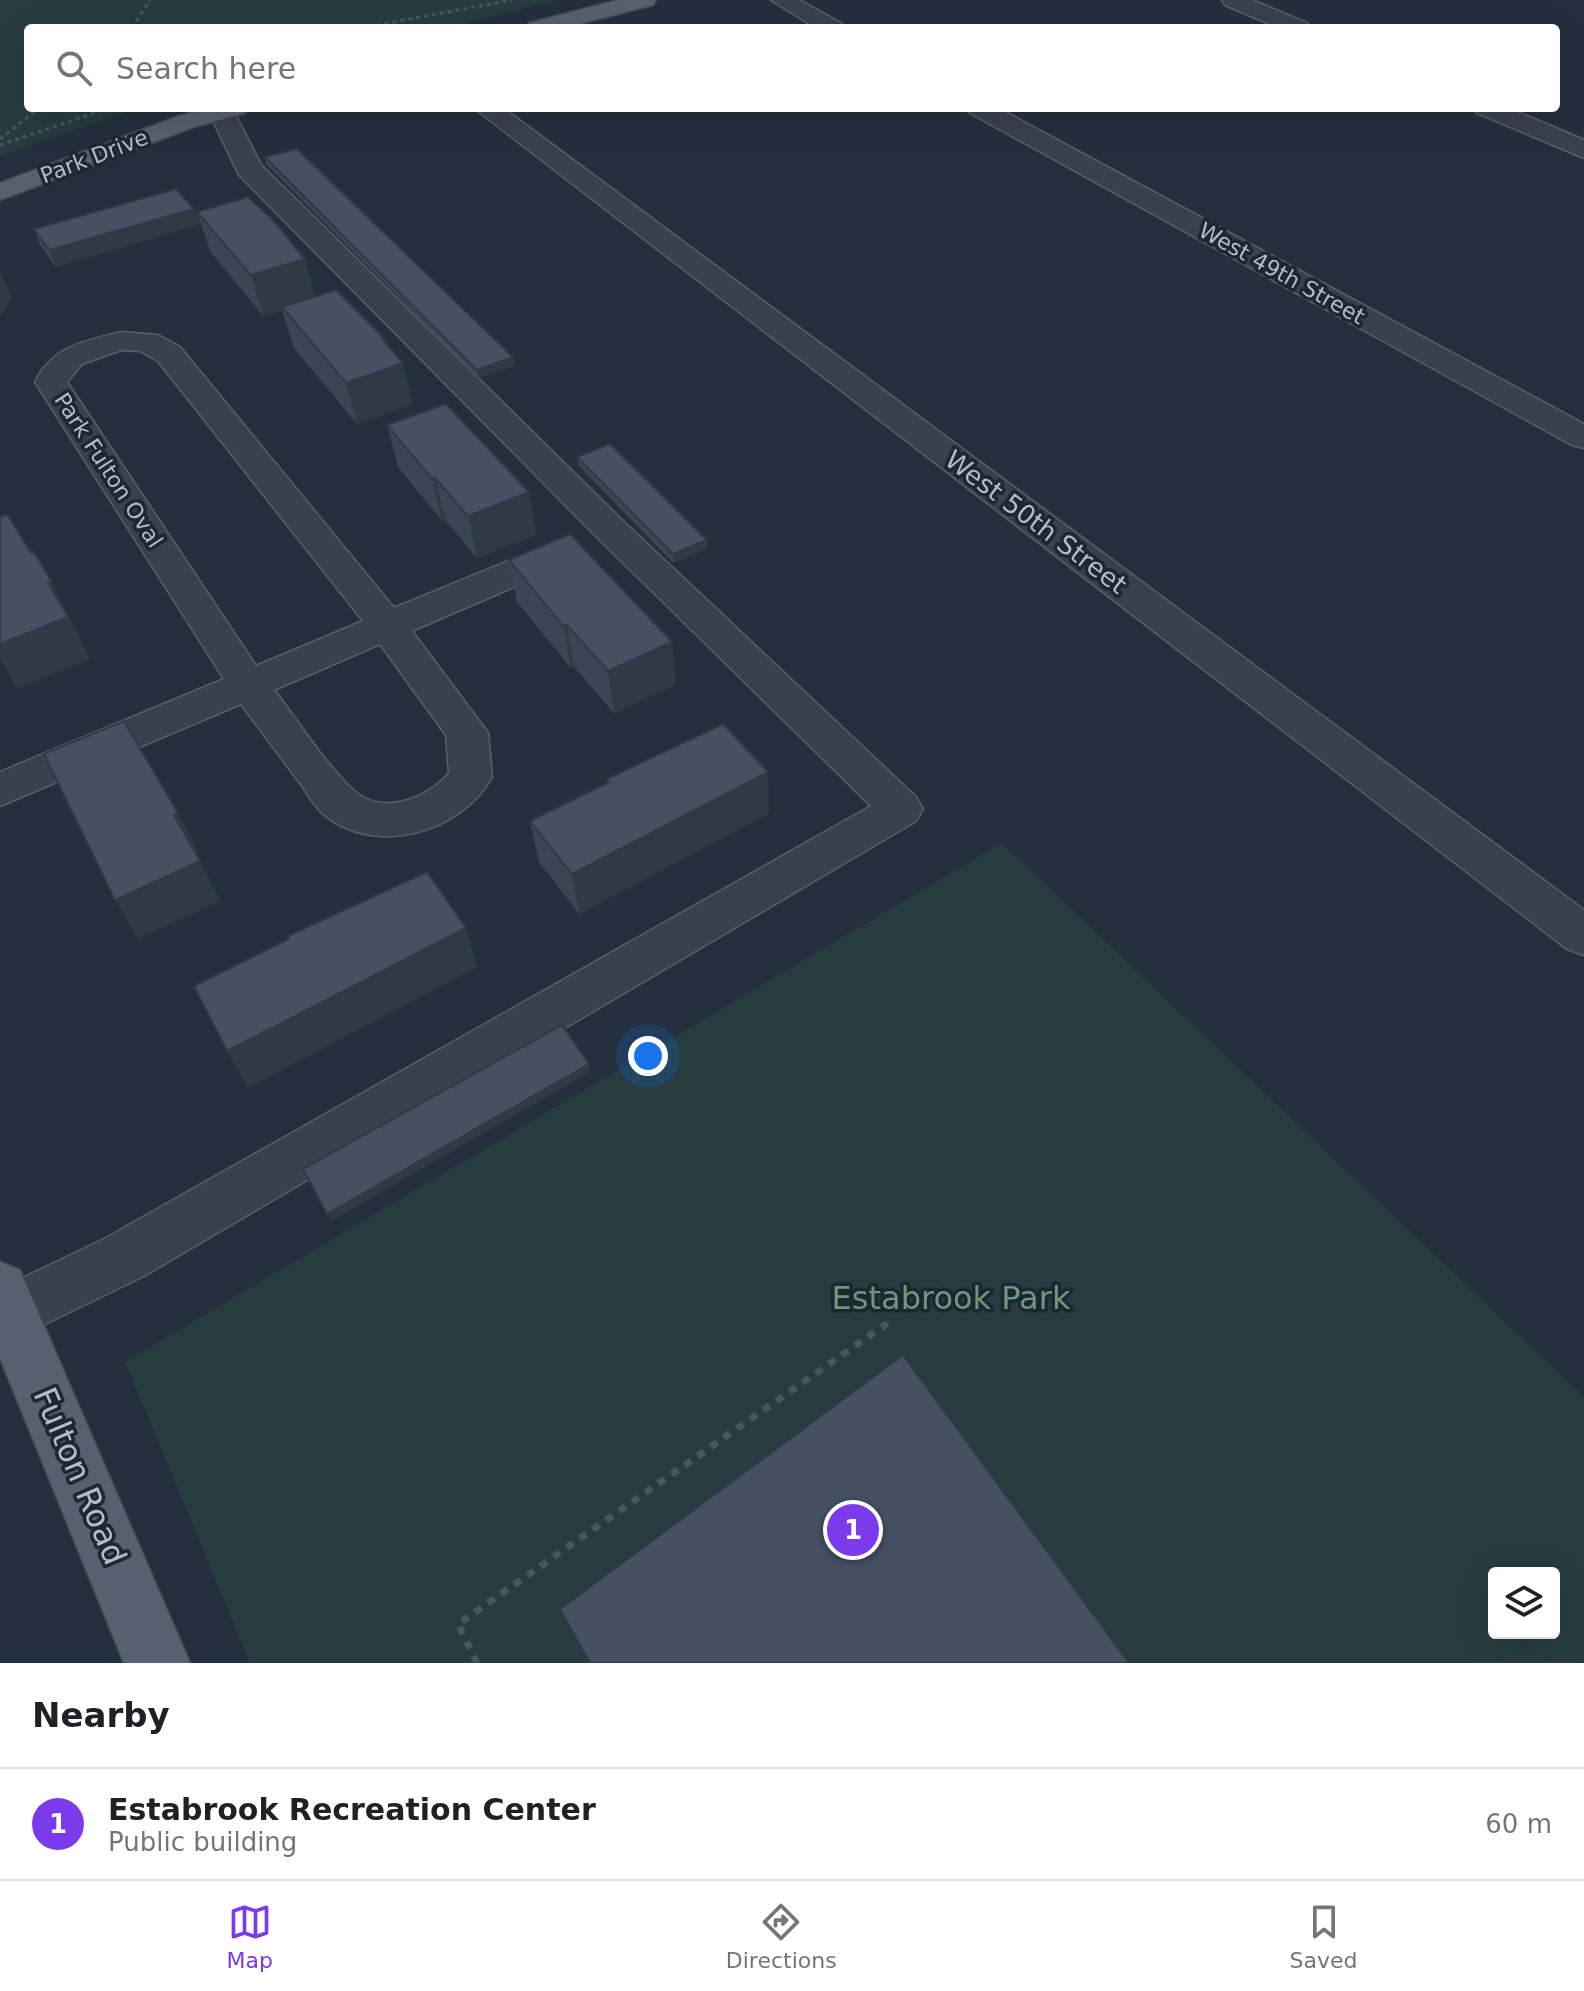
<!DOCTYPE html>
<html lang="en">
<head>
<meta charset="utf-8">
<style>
  body { margin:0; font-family:"DejaVu Sans",sans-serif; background:#f6f6f6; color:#202124 }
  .controls { position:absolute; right:24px; bottom:24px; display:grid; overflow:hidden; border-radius:8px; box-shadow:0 8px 32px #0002 }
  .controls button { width:72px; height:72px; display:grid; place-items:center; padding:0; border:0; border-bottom:2px solid #e0e0e0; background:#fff; color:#202124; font:40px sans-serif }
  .you { position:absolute; left:648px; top:1056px; width:28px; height:28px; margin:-20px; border:6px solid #fff; border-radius:50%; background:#1a73e8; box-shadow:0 0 0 12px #1a73e833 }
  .badge { display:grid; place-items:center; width:52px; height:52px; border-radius:50%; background:#7c3aed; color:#fff; font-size:26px; font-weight:700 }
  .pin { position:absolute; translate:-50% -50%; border:4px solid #fff; box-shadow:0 2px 8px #0006 }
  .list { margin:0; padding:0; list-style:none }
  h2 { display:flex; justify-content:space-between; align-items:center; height:104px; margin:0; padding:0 32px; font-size:34px }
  h2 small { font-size:26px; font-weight:400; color:#757577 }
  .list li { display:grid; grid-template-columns:52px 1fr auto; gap:24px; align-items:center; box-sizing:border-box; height:112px; padding:0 32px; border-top:2px solid #e0e0e0 }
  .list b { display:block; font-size:30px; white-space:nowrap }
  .list p { margin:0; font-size:26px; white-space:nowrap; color:#757577 }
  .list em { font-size:26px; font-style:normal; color:#757577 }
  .icon { flex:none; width:44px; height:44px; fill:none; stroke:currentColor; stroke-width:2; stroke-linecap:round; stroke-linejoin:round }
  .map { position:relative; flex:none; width:1584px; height:1663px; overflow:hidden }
  .search { position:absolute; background:#fff; box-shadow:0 8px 32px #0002; left:24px; right:24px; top:24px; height:88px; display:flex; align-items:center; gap:20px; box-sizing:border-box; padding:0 28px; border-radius:8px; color:#757577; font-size:30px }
  .sheet { height:216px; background:#fff }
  nav { display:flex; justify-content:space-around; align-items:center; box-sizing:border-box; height:112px; border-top:2px solid #e0e0e0; background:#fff; font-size:22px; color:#757577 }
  nav a { display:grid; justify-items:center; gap:4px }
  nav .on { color:#7c3aed }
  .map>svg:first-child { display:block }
  .green { fill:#263c3f; fill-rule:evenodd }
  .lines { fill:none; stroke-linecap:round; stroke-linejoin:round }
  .minor-casing { stroke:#565f6c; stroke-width:3 }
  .major-casing { stroke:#414a57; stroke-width:3 }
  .path-far1 { stroke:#44595c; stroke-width:3; stroke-dasharray:4 4; stroke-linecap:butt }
  .path { stroke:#44595c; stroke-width:7; stroke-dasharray:8 8; stroke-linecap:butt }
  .minor { fill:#38414e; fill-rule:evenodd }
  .major { fill:#56606e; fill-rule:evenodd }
  .wall { fill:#3b4654 }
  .shaded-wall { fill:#303945 }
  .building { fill:#455162; stroke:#303945; stroke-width:2 }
  .labels { text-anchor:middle; stroke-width:7; stroke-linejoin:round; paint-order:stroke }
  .far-street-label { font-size:22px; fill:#b4bcc9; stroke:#1d2633 }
  .street-label { font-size:26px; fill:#b4bcc9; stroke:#1d2633 }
  .near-park-label { font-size:32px; fill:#6b9a76; stroke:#1d2633 }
  .near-street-label { font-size:32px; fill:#b4bcc9; stroke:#1d2633 }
</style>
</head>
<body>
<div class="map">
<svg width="1584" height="1663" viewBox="0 0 1584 1663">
  <rect width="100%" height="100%" fill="#242f3e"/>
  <!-- green -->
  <path class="green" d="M0 0H557L446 28H28V108H137L0 156Z
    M1002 843 1584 1397V1663H250L125 1362ZM1494 1573H1554V1633H1494Z"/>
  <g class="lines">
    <!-- minor casing -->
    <g class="minor-casing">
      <path id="minor" d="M771 0H799L841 23 845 28H816Z
        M1222 0H1252L1307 23 1311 28H1279L1225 5Z
        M212 108H232L261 165 625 523 916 797 923 809 916 821 144 1276 10 1341 0 1337V1289L106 1238 871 806 599 539 239 175 209 112Z
        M474 108H503L1584 910V955L1567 949Z
        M966 108H998L1584 424V448L1572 445 970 113Z
        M1473 108H1508L1584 140V158L1477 113Z
        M121 332 158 335 180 347 394 608 552 543 565 539 578 543 583 551 578 559 412 631 488 733 492 777C461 833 374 858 322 813 314 805 307 793 300 783 280 757 261 731 241 704L0 806V772L224 679 35 382C53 346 84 341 121 332ZM121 350 140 351 158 361 363 621 256 666 67 382 82 364ZM380 644 446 735 449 773C426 800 380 817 351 788 322 760 299 722 274 690Z"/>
    </g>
    <!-- major casing -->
    <g class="major-casing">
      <path id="major" d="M618 0H656L653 5 564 28H525L529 23Z
        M207 108H249L245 113 194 127 0 200V183L176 117Z
        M0 1262 20 1270 190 1663H124L0 1358Z"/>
    </g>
    <!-- path-far1 -->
    <path class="path-far1" d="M132 28 150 0
      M361 28 512 0
      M0 139 39 108
      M0 145 109 108"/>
    <!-- path -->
    <path class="path" d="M477 1663 458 1624 892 1320"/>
    <!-- minor -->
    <use href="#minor" class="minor"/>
    <!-- major -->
    <use href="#major" class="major"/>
  </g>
  <!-- wall -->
  <path class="wall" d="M265 157 515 365 479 378 267 165Z
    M194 209 200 224 56 267 40 245 34 229Z
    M197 212 315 297 384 338 413 404 357 424 294 348 282 310 263 316 210 251Z
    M387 425 529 492 536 534 477 558 445 520 442 521 398 467Z
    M577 457 708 548 673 563 578 465Z
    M509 560 676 684 614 713 574 667 571 668 517 602Z
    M607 779 769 813 579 914 539 862 530 821 608 783Z"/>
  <!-- shaded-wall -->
  <path class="shaded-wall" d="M194 209 200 224 56 267 49 250Z
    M305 259 316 299 282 307V310L263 316 251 275Z
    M0 271 12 299 0 316Z
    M384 338 391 367 403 363 413 404 357 424 346 383 382 339Z
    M513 357 515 365 479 378 477 370Z
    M435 478 445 520 442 521 432 479Z
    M529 492 536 534 477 558 468 516Z
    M707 540 708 548 673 563V554Z
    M52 582 90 659 17 689 0 659V644L48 583Z
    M567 625 574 667 571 668 564 627Z
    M672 642 676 684 614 713 608 671Z
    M768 772 769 813 579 914 572 874Z
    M178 813 199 853 195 855 174 815Z
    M200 861 220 901 138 939 115 900Z
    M466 928 477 967 248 1088 227 1051Z
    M589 1064 590 1072 331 1221 327 1214Z"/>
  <!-- building -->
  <path class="building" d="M297 149 513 357 477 370 265 157Z
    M176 189 194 209 49 250 34 229Z
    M248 197 273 220 305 259 251 275 197 212Z
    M336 290 384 338 382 339 403 363 346 383 282 307Z
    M446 404 529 492 468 516 435 478 432 479 387 425Z
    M610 444 707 540 673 554 577 457Z
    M7 514 31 553 34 552 44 569 52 582 48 583 68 617 0 644V517Z
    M570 534 672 642 608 671 567 625 564 627 509 560Z
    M124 721 178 813 174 815 200 861 115 900 44 754Z
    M723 724 768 772 572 874 530 821 609 782 607 779Z
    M427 872 466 928 227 1051 194 986 289 939 288 936Z
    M562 1025 589 1064 327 1214 303 1169Z
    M903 1355 1129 1663H590L560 1609Z"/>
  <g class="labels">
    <!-- far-street labels -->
    <g class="far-street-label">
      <text transform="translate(94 156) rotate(-21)" y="8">Park Drive</text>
      <text transform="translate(1282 273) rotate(29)" y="8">West 49th Street</text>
      <text transform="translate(109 470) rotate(57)" y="8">Park Fulton Oval</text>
    </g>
    <!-- street labels -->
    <g class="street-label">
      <text transform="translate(1036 522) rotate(37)" y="9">West 50th Street</text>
    </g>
    <!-- near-park labels -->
    <g class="near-park-label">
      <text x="951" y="1309">Estabrook Park</text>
    </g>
    <!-- near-street labels -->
    <g class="near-street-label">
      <text transform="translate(80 1476) rotate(67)" y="11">Fulton Road</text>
    </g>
  </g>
</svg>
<div class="controls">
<button><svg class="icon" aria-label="layers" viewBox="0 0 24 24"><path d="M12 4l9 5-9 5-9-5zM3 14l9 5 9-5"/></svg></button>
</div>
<div class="you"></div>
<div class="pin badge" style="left:853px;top:1530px">1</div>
<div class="search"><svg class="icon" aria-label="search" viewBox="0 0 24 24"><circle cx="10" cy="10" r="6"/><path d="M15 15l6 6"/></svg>Search here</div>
</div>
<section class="sheet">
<h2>Nearby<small></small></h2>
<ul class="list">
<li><span class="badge">1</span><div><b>Estabrook Recreation Center</b><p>Public building</p></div><em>60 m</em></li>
</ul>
</section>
<nav>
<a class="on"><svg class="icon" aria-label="map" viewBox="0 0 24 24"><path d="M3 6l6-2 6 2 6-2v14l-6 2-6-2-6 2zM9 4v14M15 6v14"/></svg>Map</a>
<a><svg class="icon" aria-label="directions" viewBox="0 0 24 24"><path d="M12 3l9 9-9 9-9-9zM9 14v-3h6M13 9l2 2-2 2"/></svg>Directions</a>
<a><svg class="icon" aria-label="saved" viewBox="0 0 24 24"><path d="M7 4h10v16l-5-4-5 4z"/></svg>Saved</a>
</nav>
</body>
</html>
